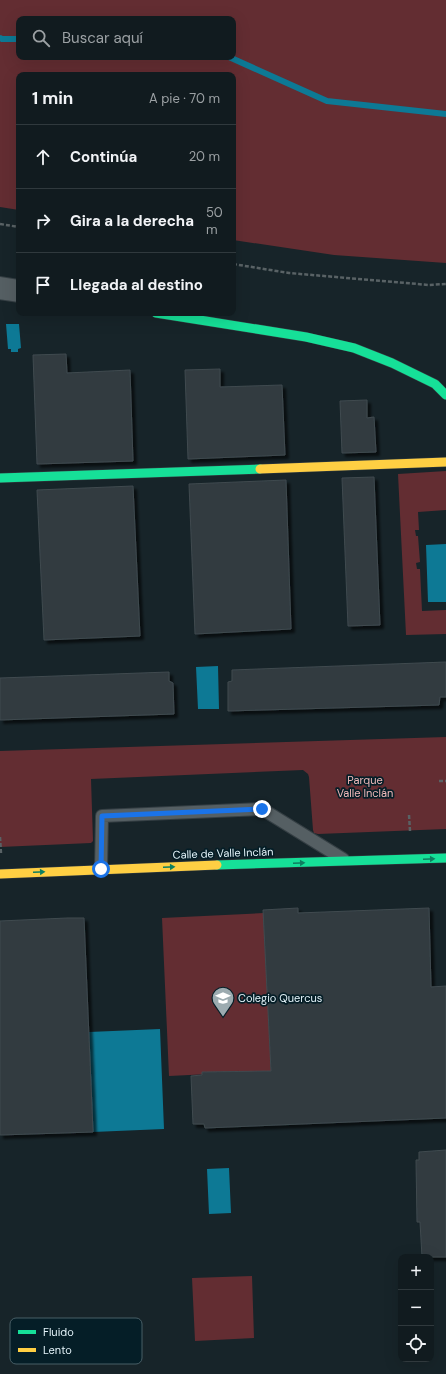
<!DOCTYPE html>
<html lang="es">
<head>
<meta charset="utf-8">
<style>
  body { margin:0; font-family:"DM Sans",sans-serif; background:#1e282c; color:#f1f3f6 }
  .controls { position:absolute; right:12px; bottom:12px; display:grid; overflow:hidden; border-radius:8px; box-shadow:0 4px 16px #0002 }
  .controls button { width:36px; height:36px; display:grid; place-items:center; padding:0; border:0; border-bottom:1px solid #30393d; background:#111b1f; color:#f1f3f6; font:20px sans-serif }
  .stop { position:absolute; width:12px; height:12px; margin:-9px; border:3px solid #1a73e8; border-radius:50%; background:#fff }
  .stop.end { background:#1a73e8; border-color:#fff; box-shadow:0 1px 4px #0008 }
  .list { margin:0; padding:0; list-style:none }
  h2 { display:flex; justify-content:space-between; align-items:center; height:52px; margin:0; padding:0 16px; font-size:17px }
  h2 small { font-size:13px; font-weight:400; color:#9ca1a4 }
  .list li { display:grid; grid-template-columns:26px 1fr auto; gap:12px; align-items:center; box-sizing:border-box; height:64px; padding:0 16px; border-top:1px solid #30393d }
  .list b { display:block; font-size:15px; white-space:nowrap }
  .list em { font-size:13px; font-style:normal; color:#9ca1a4 }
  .icon { flex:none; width:22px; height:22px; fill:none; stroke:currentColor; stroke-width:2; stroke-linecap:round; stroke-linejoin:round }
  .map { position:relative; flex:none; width:446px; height:1374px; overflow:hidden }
  .search { position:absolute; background:#111b1f; box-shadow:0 4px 16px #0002; left:16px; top:16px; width:220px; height:44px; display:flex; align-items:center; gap:10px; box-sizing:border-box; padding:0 14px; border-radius:8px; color:#9ca1a4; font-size:15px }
  .panel { position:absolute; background:#111b1f; box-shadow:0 4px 16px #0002; left:16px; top:72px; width:220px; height:244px; border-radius:8px }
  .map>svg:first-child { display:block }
  .green { fill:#632d32; fill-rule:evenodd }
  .water { fill:#0d7995 }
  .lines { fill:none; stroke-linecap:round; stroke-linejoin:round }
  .stream { stroke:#0d7995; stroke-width:6 }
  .building { fill:#303b40; stroke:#404a4f; filter:url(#shadow) }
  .lane-casing { stroke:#353f44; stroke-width:14 }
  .street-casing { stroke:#353f44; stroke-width:24 }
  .fast-casing { stroke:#353f44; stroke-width:10 }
  .slow-casing { stroke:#353f44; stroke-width:10 }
  .path { stroke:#596265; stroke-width:2.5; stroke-dasharray:4 2; stroke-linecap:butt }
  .lane { stroke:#555f63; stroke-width:12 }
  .street { stroke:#555f63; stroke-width:22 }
  .fast { stroke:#16e098; stroke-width:9 }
  .slow { stroke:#ffcf43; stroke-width:9 }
  .oneway { fill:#0e7f60 }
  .route { stroke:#1a73e8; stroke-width:5 }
  .labels { text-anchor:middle; stroke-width:3.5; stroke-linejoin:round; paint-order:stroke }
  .park-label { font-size:11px; fill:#efb8b9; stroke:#051e27 }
  .street-label { font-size:11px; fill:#e4f3f9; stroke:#051e27 }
  .poi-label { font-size:11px; fill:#e4f3f9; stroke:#051e27; text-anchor:start }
  .key { fill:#051e27; stroke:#485e66; stroke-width:1 }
  .key-label { font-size:11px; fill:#e4f3f9 }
</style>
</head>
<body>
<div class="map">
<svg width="446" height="1374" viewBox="0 0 446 1374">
  <defs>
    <filter id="shadow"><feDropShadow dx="3.5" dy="3.5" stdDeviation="1" flood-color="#0009"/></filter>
  </defs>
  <rect width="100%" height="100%" fill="#172429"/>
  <!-- green -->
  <path class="green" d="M0 0H446V263L334 255 233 240V75H19V210L0 207ZM19 19H233V57H19Z
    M446 471V510L418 512 419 530H415L416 536H418L420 562 416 563 417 569H420L422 611 446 610V634L406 635 398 474Z
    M446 737V829L318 834 314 833 313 830 309 777 308 774 303 770 91 779 93 841 91 843 0 847V751Z
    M264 913 271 1071 169 1076 162 918Z
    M252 1276 254 1338 195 1341 192 1278Z"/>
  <!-- water -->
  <path class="water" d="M6 324H19L21 348 18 349V352H11V349H8Z
    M446 544V602H428L426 545Z
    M218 666 219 709H198L196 667Z
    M160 1029 164 1129 93 1132 89 1032Z
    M229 1168 231 1213 209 1214 207 1169Z"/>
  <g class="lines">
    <!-- stream -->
    <path class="stream" d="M0 38 2 39H19
      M229 57 327 101 446 114"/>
  </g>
  <!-- building -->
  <path class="building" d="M66 354 67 373 130 370 133 461 37 464 33 355Z
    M220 369V387L282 385 285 455 188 459 185 370Z
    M367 400V418L374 417 376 452 342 453 340 401Z
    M374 477 380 625 348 626 342 478Z
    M286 480 291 629 195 634 189 484Z
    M133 486 140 636 44 640 37 490Z
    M446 662V697H440L439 705 228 711V682L232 681V670Z
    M169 672V681L173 683 174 714 0 720V678Z
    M298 908V913L429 908 431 987 446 986V1118L205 1128 204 1124H193L191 1076 202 1075V1072L271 1071 263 910Z
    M67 918H84L93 1132 0 1135V921Z
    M446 1150V1257H422L420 1222H417L416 1160H419V1152Z"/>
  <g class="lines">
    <!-- lane casing -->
    <g class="lane-casing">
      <path id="lane" d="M101 869 102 816 262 809 343 859"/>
    </g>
    <!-- street casing -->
    <g class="street-casing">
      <path id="street" d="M0 288 19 291"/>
    </g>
    <!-- fast casing -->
    <g class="fast-casing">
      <path id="fast" d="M156 313 306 337 354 348 392 363 435 384 446 395
        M0 478 260 469
        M217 865 446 858"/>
    </g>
    <!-- slow casing -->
    <g class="slow-casing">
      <path id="slow" d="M260 469 446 462
        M0 874 217 865"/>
    </g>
    <!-- path -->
    <path class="path" d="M0 224 19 227
      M233 264 289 273 429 285 446 284
      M439 781H446
      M409 815 410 831
      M0 837 1 853"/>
    <!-- lane -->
    <use href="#lane" class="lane"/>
    <!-- street -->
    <use href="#street" class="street"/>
    <!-- fast -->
    <use href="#fast" class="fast"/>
    <!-- slow -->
    <use href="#slow" class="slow"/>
  </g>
  <!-- one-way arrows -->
  <defs><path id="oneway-solid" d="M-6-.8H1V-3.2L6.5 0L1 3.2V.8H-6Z"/></defs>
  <g class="oneway">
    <use href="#oneway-solid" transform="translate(429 859) rotate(-2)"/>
    <use href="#oneway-solid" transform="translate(299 863) rotate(-2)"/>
    <use href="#oneway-solid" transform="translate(169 867) rotate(-2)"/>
    <use href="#oneway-solid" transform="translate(39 872) rotate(-3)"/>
  </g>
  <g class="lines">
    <!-- route -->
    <path class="route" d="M101 869 102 816 262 809"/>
  </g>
  <!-- icons -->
  <defs>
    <g id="school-pin" transform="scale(1.15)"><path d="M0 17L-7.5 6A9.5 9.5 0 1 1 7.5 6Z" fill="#9cabb0" stroke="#051e27"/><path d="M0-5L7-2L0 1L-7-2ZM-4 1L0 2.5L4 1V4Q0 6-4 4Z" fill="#fff"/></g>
  </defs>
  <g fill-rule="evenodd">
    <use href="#school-pin" x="223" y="998"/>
  </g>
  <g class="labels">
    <!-- park labels -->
    <g class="park-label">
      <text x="365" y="784">Parque<tspan x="365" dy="13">Valle Inclán</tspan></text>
    </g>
    <!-- street labels -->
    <g class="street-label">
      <text transform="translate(223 853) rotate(-2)" y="4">Calle de Valle Inclán</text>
    </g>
    <!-- poi labels -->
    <g class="poi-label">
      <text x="238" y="1002">Colegio Quercus</text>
    </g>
  </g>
  <!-- legend -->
  <rect x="10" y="1318" width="132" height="46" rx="6" class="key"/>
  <rect x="18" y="1330" width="18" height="4" fill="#16e098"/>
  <rect x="18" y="1348" width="18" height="4" fill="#ffcf43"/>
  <g class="key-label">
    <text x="43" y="1336">Fluido</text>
    <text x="43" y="1354">Lento</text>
  </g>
</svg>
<div class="controls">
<button>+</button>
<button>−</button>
<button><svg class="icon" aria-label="locate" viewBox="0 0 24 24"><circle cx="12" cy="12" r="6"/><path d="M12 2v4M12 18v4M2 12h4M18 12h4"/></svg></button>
</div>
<div class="stop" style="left:101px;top:869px"></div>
<div class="stop end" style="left:262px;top:809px"></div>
<div class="search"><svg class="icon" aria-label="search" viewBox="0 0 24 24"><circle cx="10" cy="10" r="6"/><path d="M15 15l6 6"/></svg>Buscar aquí</div>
<section class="panel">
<h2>1 min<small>A pie · 70 m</small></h2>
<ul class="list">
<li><svg class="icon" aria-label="ahead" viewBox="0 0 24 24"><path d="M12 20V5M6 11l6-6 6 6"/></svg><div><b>Continúa</b></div><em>20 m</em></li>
<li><svg class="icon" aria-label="right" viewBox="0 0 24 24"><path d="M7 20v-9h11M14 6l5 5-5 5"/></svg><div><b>Gira a la derecha</b></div><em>50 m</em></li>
<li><svg class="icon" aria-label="arrive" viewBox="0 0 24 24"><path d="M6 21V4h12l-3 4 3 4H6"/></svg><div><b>Llegada al destino</b></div></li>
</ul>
</section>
</div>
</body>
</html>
